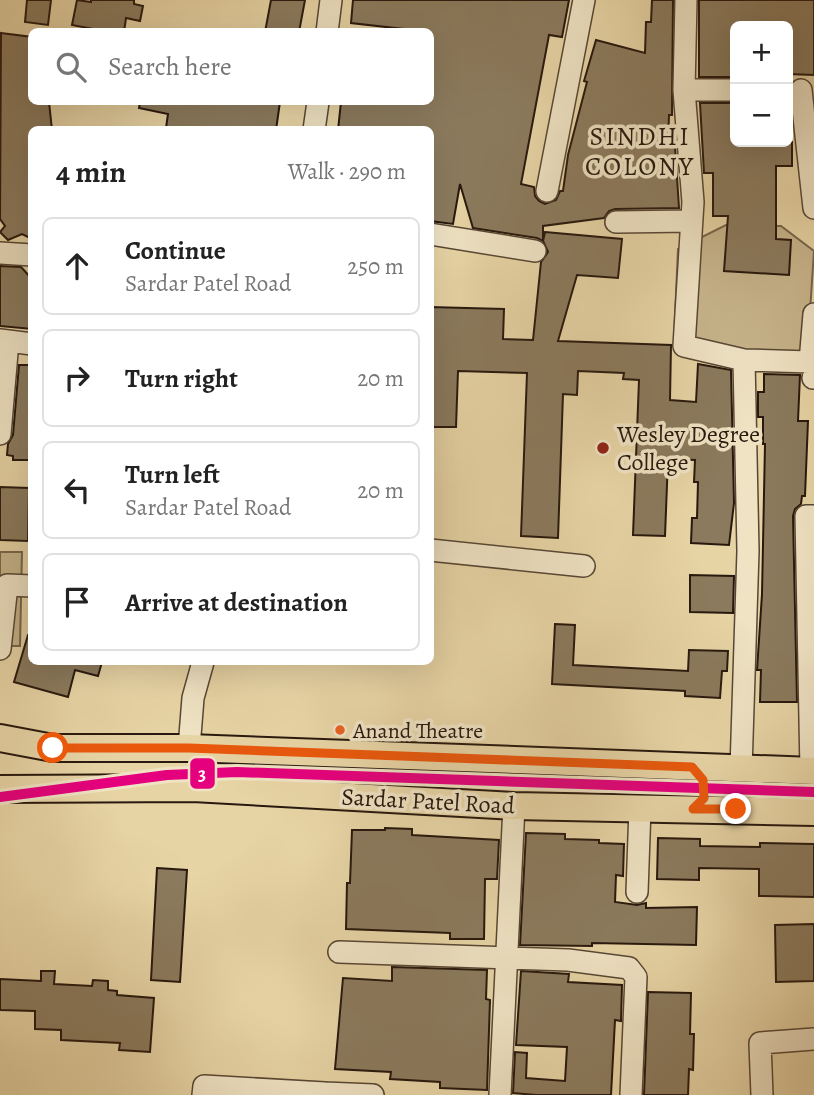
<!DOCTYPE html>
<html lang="en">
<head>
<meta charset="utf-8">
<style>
  body { margin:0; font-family:Alegreya,serif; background:#f6f6f6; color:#222 }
  .controls { position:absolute; right:21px; top:21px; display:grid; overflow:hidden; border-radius:10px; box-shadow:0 7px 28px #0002 }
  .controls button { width:63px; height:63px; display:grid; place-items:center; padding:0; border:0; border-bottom:2px solid #e0e0e0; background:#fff; color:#222; font:35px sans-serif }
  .stop { position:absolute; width:21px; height:21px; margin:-16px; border:5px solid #ea580c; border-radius:50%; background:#fff }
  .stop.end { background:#ea580c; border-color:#fff; box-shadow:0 2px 7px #0008 }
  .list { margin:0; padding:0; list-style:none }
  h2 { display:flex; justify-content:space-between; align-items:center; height:91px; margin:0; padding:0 28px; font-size:30px }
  h2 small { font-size:23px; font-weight:400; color:#767676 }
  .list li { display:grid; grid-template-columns:46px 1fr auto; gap:21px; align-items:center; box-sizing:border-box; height:98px; margin:0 14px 14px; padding:0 14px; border:2px solid #e0e0e0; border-radius:10px }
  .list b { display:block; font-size:26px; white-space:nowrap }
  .list p { margin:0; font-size:23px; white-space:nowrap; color:#767676 }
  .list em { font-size:23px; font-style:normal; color:#767676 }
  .icon { flex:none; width:38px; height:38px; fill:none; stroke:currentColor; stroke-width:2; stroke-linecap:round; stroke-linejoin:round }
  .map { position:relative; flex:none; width:814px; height:1095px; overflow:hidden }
  .search { position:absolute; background:#fff; box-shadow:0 7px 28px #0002; left:28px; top:28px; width:406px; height:77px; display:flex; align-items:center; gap:18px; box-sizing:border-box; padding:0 24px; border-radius:10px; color:#767676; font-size:26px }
  .panel { position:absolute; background:#fff; box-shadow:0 7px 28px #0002; left:28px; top:126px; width:406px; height:539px; border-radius:10px }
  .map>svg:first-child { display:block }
  .green { fill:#c7b48b; stroke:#78664c; stroke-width:2 }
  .building { fill:#8b7a5d; stroke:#28180e; stroke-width:2 }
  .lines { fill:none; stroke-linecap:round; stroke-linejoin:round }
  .minor-casing { stroke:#584734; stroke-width:24 }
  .major-casing { stroke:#28180e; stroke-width:30 }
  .minor { stroke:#efe3c4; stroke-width:21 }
  .major { stroke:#e7d4a5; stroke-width:26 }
  .metro-1-casing { stroke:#efe3c4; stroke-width:16 }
  .metro-1 { stroke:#e5007d; stroke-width:10 }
  .route { stroke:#ea580c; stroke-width:9 }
  .poi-dot { fill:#8f2418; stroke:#efe3c4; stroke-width:2.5 }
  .bus-dot { fill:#e86121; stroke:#efe3c4; stroke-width:2.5 }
  .labels { text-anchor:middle; stroke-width:7; stroke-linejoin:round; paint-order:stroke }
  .bus-label { font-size:22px; fill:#28180e; stroke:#efe3c4; text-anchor:start }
  .poi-label { font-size:24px; fill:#28180e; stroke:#efe3c4; text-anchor:start }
  .street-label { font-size:24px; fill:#28180e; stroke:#efe3c4 }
  .neighbourhood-label { font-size:26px; letter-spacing:2px; fill:#28180e; stroke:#efe3c4 }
  .line-badge { stroke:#efe3c4; stroke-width:2.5 }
  .badge-label { font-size:19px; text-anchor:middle; font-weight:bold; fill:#fff }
</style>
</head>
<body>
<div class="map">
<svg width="814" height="1095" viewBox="0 0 814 1095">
  <rect width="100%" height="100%" fill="#e7d4a5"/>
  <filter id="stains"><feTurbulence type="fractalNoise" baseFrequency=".00286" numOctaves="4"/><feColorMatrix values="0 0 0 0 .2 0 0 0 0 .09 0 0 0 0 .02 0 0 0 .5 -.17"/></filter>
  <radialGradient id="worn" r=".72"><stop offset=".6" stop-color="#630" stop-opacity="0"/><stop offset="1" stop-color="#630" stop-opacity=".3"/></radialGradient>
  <!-- green -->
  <path class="green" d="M726 225 781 226 814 251 807 357 742 355 674 340 678 249Z
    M0 552H22L20 646H0Z"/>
  <!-- building -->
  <path class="building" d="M27 0H51L48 25 25 22Z
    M77 0 91 2V0H134V4L143 6 140 21 126 18 124 32H109L72 25Z
    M271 0H305L299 32H265Z
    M353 0H569L562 37 549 35 521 184 534 187 535 196 539 201 545 204 556 200 560 191H563L568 155 587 82 584 81 596 40 645 53 646 22H651L652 0H673L672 110V115H669L668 146H675L679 208 615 209 609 211 604 218 543 226V241L537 238 473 228 460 184 453 224 430 221V130H338L341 102H430V32L351 23Z
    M699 0H814V75L788 74V26H735V77H699Z
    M1 33 32 37V102H49L52 130H32V239L22 234 8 240 0 232 5 226 0 219Z
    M140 102H280L276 130H177L166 128 168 114 139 108Z
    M700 103H735V142H792V166H776V239L791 240 789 275 724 271 728 216H713V173H704Z
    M545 232 622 239 618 278 577 275 558 341 671 345 670 400 696 402 698 364 731 370 734 503 729 545 691 543 692 518H697L698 482H694L695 460 668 459 665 536 633 535 639 380 623 379 624 373 578 371 577 395 563 394 558 538 521 536 527 373 458 371 456 427H430V307L504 309 503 339 533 340 541 262 548 252 543 241Z
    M0 266 21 267 32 279V329L0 326Z
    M19 365H32L30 460H13V456L7 455 8 444 13 435Z
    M764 374 800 375 798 421H808L805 496H802L801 504 795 509 793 516 797 702H760L761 670H757L762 594 765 444H763V417H758V392H764Z
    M0 487 29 488 28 541 0 540Z
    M690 575 734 576 733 613 690 612Z
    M555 624 575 625 573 665 688 671 689 650 728 651 727 671H722L720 698 685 696V691L552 684Z
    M28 635H32V662H102L98 676 75 670 68 697 14 682Z
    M385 828 412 829V835L499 840 497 879H485L484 939H450V933L346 929 347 883H350L352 830H385Z
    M526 833 565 834V839L599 840V843L624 844 623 876 616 875 615 902 637 905 646 903V908L697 907 696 945 592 943V946L520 945Z
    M658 838 700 839V846L760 847V843L814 844V897L759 896V869L699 868V880L657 879Z
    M157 868 187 870 180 982 151 980Z
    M814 924V981L776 982 775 925Z
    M392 967 487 970 486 999 490 1000 487 1090 440 1088V1082L390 1079 391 1072 335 1069 343 978 392 981Z
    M41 971H55L54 984 92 986 93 980 108 981V990L117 991V995L154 998 150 1052 119 1050 120 1043 61 1040V1030L35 1029V1011L0 1010V979L41 981Z
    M521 971 569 974 568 982 622 985 621 1021 615 1020 611 1095H536L513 1093 515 1052 527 1053 526 1078 565 1081 567 1047 516 1045Z
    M648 992 691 993 690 1034H694L693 1070 689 1069 688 1095H644Z"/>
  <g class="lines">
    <!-- minor casing -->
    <g class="minor-casing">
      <path id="minor" d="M686 0 684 90 693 202 684 346 744 360 810 362 814 314
        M327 32 331 0
        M684 90H735
        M801 90 814 208
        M314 130 318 102
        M547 191 584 0
        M616 222 691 221
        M430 234 535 251
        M0 253 32 255
        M0 340 32 344
        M813 378H814
        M0 434 8 341
        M430 550 584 566
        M0 649 7 585 32 586
        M189 748 193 698 203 662
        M741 769 748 551 744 360
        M811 771 806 516H814
        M637 892 640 808
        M339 952 568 960 629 968 636 977 631 1095
        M203 1095 204 1086 325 1093
        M325 1095V1093L373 1095
        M500 1095 514 806
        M762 1095 760 1043 814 1039"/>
    </g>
    <!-- major casing -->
    <g class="major-casing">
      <path id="major" d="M0 738 53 748H189L814 771
        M0 789 193 788 514 806 814 812"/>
    </g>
    <!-- minor -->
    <use href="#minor" class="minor"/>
    <!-- major -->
    <use href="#major" class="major"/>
    <!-- metro-1 casing -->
    <g class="metro-1-casing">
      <path id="metro-1" d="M0 797 167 775 237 772 814 792"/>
    </g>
    <!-- metro-1 -->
    <use href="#metro-1" class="metro-1"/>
  </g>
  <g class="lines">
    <!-- route -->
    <path class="route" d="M53 748H189L692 767 703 780 704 798 693 809H736"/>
  </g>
  <!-- markers -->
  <circle class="poi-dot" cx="603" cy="448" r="7"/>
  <circle class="bus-dot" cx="340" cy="730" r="6"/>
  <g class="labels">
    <!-- bus labels -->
    <g class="bus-label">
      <text x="353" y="738">Anand Theatre</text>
    </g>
    <!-- poi labels -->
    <g class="poi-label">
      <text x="617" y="442">Wesley Degree<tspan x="617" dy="28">College</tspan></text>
    </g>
    <!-- street labels -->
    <g class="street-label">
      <text transform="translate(428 801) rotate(3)" y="8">Sardar Patel Road</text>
    </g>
    <!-- neighbourhood labels -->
    <g class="neighbourhood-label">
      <text x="640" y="145">SINDHI<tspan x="640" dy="30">COLONY</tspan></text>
    </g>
  </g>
  <rect class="line-badge" x="189" y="757" width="27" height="33" rx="7" fill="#e5007d"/>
  <g class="badge-label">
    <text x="202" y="780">3</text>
  </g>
  <rect width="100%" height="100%" filter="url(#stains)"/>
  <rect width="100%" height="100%" fill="url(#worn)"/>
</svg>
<div class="controls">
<button>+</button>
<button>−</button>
</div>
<div class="stop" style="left:53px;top:748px"></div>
<div class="stop end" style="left:736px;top:809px"></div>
<div class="search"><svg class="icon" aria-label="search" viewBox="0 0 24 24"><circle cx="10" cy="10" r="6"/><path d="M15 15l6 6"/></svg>Search here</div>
<section class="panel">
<h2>4 min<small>Walk · 290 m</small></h2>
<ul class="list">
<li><svg class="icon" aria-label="ahead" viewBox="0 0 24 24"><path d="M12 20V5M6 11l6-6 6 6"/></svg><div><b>Continue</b><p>Sardar Patel Road</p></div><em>250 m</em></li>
<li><svg class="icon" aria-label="right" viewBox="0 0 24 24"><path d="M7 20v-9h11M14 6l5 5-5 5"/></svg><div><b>Turn right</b></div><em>20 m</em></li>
<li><svg class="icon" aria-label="left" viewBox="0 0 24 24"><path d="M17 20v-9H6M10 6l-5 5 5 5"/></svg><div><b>Turn left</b><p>Sardar Patel Road</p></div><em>20 m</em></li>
<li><svg class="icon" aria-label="arrive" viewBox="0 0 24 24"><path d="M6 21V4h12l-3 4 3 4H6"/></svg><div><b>Arrive at destination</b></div></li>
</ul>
</section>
</div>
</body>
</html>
